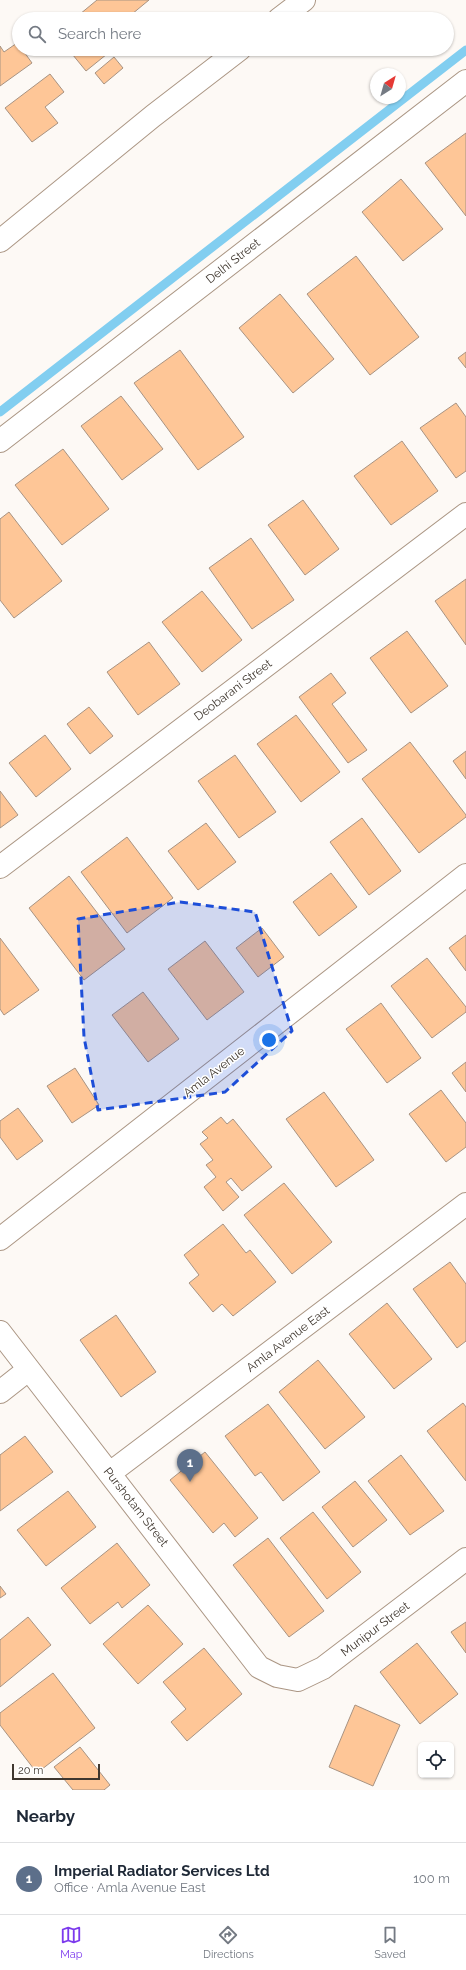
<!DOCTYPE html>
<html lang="en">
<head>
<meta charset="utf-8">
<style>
  body { margin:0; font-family:Raleway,sans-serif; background:#f2f2f3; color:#1f2937 }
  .controls { position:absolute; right:12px; bottom:12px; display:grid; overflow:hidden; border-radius:6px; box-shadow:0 1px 3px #0004 }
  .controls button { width:36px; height:36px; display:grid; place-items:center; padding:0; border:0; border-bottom:1px solid #e0e1e3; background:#fff; color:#1f2937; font:20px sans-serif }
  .compass { position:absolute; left:370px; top:68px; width:36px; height:36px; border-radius:50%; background:#fff; box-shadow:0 1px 3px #0004; rotate:37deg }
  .scale { position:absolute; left:12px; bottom:10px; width:88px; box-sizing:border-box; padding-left:4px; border:2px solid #3f372f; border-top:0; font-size:11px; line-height:14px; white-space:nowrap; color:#3f372f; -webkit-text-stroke:3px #fff; paint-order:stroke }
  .you { position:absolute; left:269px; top:1040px; width:14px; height:14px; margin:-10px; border:3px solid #fff; border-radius:50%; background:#1a73e8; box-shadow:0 0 0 6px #1a73e833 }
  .badge { display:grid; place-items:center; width:26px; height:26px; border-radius:50%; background:#7c3aed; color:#fff; font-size:13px; font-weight:700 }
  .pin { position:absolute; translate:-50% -33px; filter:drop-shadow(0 1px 2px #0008) }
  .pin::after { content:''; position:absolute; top:21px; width:14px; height:12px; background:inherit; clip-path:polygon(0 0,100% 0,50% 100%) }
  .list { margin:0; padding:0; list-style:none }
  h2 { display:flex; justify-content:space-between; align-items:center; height:52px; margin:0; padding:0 16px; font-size:17px }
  h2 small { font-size:13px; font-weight:400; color:#747a83 }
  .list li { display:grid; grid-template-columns:26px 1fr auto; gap:12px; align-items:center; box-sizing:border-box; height:72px; padding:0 16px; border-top:1px solid #e0e1e3 }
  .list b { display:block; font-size:15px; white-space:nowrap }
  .list p { margin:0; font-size:13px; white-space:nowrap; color:#747a83 }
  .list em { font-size:13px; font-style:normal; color:#747a83 }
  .icon { flex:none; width:22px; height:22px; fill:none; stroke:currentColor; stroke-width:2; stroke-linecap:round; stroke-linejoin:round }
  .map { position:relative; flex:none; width:466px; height:1790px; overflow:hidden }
  .search { position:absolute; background:#fff; box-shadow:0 1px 3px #0004; left:12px; right:12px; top:12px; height:44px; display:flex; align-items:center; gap:10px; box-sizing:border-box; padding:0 14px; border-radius:22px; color:#747a83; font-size:15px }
  .sheet { height:124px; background:#fff }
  nav { display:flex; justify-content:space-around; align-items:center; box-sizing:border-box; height:56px; border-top:1px solid #e0e1e3; background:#fff; font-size:11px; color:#747a83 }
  nav a { display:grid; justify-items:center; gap:2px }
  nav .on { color:#7c3aed }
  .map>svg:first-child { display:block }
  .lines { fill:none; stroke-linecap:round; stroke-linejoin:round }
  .stream { stroke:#82cef0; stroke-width:9 }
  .building { fill:#fec697; stroke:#a89382 }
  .minor-casing { stroke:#ab9684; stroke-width:24 }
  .minor { stroke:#fff; stroke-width:22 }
  .marked { fill:#1d4ed8; fill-opacity:0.2; stroke:#1d4ed8; stroke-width:3; stroke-dasharray:8 5; stroke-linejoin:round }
  .labels { text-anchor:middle; stroke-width:3; stroke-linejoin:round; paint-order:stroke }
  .street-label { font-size:12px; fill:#3f372f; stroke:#fff }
</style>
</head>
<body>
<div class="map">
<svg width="466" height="1790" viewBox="0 0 466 1790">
  <rect width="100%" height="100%" fill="#fdf9f5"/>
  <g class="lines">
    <!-- stream -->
    <path class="stream" d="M0 412 466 50"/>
  </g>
  <!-- building -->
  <path class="building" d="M97 0H149L126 19H74Z
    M17 43 19 49H22L32 63 0 86V46L4 52Z
    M68 49H112V50L86 71Z
    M114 57 123 68 104 84 95 73Z
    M50 74 64 92 45 107 58 123 32 142 5 108Z
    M466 133V216L425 163Z
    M401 179 443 229 403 261 362 212Z
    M356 256 419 337 370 375 307 294Z
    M280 294 334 359 293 393 239 328Z
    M180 350 244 437 198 470 134 383Z
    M466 352V368L458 358Z
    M121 396 163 449 122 480 81 426Z
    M456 403 466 417V471L456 478 420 428Z
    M402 441 438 491 391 525 354 476Z
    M63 449 109 509 62 545 15 485Z
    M303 500 339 549 305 575 268 525Z
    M9 512 62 581 14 618 0 600V519Z
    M251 538 294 600 252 629 209 568Z
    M466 579V645L435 601Z
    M202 591 242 640 202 672 162 622Z
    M407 631 448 686 411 713 370 658Z
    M149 642 180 684 138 715 107 672Z
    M331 673 346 693 332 704 367 750 348 763 299 697Z
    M89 707 113 736 90 754 67 724Z
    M296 715 340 772 301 802 257 744Z
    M45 735 71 769 36 797 9 763Z
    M410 742 466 815V817L419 853 362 779Z
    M466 751V779L453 761Z
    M235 755 276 812 239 838 198 781Z
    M0 791 18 815 0 828Z
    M362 818 401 871 369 895 330 842Z
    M206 823 236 862 198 890 168 851Z
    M127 837 173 898 127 933 81 872Z
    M331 873 357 907 319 936 293 902Z
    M69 876 125 949 84 980 29 908Z
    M262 928 284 957 258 977 236 948Z
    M466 935V971L449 948Z
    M0 938 39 990 4 1015 0 1009Z
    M205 941 244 992 207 1020 168 969Z
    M427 958 466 1007V1012L432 1038 391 986Z
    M143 992 179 1039 148 1062 112 1015Z
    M381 1003 421 1058 387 1083 346 1029Z
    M466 1062V1092L452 1073Z
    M75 1068 99 1105 72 1123 47 1086Z
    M441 1090 466 1123V1147L446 1162 409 1114Z
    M324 1092 374 1160 336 1187 286 1119Z
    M18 1108 43 1141 17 1160 0 1137V1121Z
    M221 1117 227 1124 233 1119 272 1167 242 1191 231 1178 226 1182 239 1197 223 1211 204 1187 216 1177 206 1165 213 1160 200 1144 208 1138 202 1132Z
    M284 1183 332 1242 292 1274 244 1215Z
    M223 1224 246 1253 250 1250 276 1282 233 1316 222 1304 213 1312 189 1283 199 1275 184 1255Z
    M450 1262 466 1284V1341L457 1348 413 1289Z
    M387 1303 432 1359 394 1389 349 1334Z
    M116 1315 156 1372 121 1397 80 1340Z
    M318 1360 365 1417 325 1449 279 1392Z
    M463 1403 466 1407V1481L427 1431Z
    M268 1404 320 1472 283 1501 261 1472 255 1476 225 1436Z
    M25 1436 53 1472 0 1511V1455Z
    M205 1452 258 1518 235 1537 224 1523 213 1533 170 1480Z
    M401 1455 444 1511 410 1535 368 1481Z
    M355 1481 387 1520 353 1547 322 1507Z
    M68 1491 96 1527 46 1566 17 1530Z
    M313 1512 361 1572 327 1599 280 1538Z
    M268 1538 324 1611 289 1637 233 1565Z
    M117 1543 150 1585 122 1608 118 1602 90 1624 61 1588Z
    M0 1586 6 1594 0 1598Z
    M148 1605 183 1644 138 1684 103 1644Z
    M28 1617 51 1645 0 1687V1640Z
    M466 1622V1653L451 1632Z
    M417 1643 458 1694 420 1724 380 1672Z
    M204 1648 242 1694 187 1741 171 1722 186 1709 163 1682Z
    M53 1673 95 1728 37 1773 0 1725V1713Z
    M355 1705 400 1725 373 1786 329 1767Z
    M80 1747 110 1785 104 1790H73L54 1767Z"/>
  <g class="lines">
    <!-- minor casing -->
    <g class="minor-casing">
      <path id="minor" d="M279 19 304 0
        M0 241 153 116 240 49
        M0 441 466 81
        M0 867 466 514
        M0 1239 466 875
        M0 1332 259 1667 277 1676 298 1680 323 1668 466 1559
        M0 1392 28 1370
        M110 1473 466 1204"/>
    </g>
    <!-- minor -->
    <use href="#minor" class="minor"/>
  </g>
  <!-- marked area -->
  <path class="marked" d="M180 902 255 912 292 1031 225 1092 98 1110 84 1037 78 919Z"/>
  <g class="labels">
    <!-- street labels -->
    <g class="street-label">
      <text transform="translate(233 261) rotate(-38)" y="4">Delhi Street</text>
      <text transform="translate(233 690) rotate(-37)" y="4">Deobarani Street</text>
      <text transform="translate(214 1072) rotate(-38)" y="4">Amla Avenue</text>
      <text transform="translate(288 1339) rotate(-37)" y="4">Amla Avenue East</text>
      <text transform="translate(136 1507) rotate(52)" y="4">Purshotam Street</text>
      <text transform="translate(375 1629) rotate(-37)" y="4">Munipur Street</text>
    </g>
  </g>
</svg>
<div class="controls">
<button><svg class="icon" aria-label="locate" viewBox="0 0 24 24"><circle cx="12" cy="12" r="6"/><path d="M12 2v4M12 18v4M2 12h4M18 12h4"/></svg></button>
</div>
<svg class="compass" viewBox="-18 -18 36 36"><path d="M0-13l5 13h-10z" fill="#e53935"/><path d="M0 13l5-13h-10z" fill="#747a83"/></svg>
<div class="scale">20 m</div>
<div class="you"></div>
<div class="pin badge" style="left:190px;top:1482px;background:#5c6f8a">1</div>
<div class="search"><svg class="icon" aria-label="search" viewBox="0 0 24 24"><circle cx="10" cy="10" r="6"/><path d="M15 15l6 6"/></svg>Search here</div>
</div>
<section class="sheet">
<h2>Nearby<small></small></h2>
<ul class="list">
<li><span class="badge" style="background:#5c6f8a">1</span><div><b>Imperial Radiator Services Ltd</b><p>Office · Amla Avenue East</p></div><em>100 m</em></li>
</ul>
</section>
<nav>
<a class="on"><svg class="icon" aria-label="map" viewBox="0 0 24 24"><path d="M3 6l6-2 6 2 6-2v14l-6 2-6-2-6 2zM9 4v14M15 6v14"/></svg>Map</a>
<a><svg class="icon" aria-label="directions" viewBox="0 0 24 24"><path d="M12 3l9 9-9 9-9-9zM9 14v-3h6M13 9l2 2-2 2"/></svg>Directions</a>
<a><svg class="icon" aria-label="saved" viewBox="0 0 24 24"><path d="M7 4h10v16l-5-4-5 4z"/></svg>Saved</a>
</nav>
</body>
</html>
